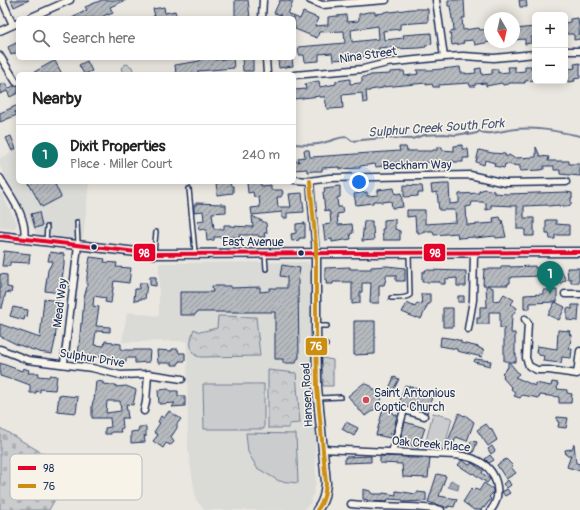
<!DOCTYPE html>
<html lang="en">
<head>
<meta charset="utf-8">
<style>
  body { margin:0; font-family:Pangolin,sans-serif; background:#f6f6f6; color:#222 }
  .controls { position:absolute; right:12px; top:12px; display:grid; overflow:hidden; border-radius:6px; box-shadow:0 2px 10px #0003 }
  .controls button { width:36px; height:36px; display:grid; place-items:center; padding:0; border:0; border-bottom:1px solid #e0e0e0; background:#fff; color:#222; font:20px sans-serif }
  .compass { position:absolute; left:484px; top:12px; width:36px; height:36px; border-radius:50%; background:#fff; box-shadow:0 2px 10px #0003; rotate:171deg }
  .you { position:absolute; left:359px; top:182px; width:14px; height:14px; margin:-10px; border:3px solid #fff; border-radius:50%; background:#1a73e8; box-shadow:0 0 0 6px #1a73e833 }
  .badge { display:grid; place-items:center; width:26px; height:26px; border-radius:50%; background:#0f766e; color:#fff; font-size:13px; font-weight:700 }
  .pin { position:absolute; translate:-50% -33px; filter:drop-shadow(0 1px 2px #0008) }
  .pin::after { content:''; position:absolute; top:21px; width:14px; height:12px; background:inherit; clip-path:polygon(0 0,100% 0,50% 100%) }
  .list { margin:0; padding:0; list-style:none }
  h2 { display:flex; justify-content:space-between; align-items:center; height:52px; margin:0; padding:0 16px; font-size:17px }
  h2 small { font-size:13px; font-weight:400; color:#767676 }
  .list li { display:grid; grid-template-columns:26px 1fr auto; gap:12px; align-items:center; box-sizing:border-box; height:60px; padding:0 16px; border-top:1px solid #e0e0e0 }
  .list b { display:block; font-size:15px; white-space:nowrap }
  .list p { margin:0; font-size:13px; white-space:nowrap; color:#767676 }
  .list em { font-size:13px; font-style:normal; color:#767676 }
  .icon { flex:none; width:22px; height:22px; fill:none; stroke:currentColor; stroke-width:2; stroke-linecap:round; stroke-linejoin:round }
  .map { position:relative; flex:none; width:580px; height:510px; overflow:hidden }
  .search { position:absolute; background:#fff; box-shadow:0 2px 10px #0003; left:16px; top:16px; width:280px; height:44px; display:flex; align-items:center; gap:10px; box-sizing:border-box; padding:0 14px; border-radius:6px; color:#767676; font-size:15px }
  .panel { position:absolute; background:#fff; box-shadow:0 2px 10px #0003; left:16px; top:72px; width:280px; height:112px; border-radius:6px }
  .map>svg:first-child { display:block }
  .built { fill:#dadad6 }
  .grass { fill:#cbcccd; stroke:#737e96 }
  .cemetery { fill:url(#cemetery-stones); stroke:#737e96 }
  .park { fill:url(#park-crowns); stroke:#737e96 }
  .water { fill:url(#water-ripples); stroke:#6d7892 }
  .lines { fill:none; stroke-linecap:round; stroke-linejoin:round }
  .stream { stroke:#6d7892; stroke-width:2 }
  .building { fill:url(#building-hatch); stroke:#1b2f5e; fill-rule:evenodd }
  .lane-casing { stroke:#1b2f5e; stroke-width:6 }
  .street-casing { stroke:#1b2f5e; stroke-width:9 }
  .secondary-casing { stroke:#1b2f5e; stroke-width:11 }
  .lane { stroke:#f7f3e8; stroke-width:3 }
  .street { stroke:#f7f3e8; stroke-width:6 }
  .secondary { stroke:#f7f3e8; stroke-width:8 }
  .bus-1-casing { stroke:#f7f3e8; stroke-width:7 }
  .bus-2-casing { stroke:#f7f3e8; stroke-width:7 }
  .bus-1 { stroke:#e4002b; stroke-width:4 }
  .bus-2 { stroke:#cb8e13; stroke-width:4 }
  .bus-dot { fill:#1b2f5e; stroke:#f7f3e8; stroke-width:1.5 }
  .poi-dot { fill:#d1495b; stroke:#f7f3e8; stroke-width:1.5 }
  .labels { text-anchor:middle; stroke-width:3; stroke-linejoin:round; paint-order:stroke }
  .street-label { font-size:12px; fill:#1b2f5e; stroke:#f7f3e8 }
  .poi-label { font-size:12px; fill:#1b2f5e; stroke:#f7f3e8; text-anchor:start }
  .water-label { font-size:13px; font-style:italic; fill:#445378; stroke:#f7f3e8 }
  .key { fill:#f7f3e8; stroke:#b5b8bf; stroke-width:1 }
  .key-label { font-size:11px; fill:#1b2f5e }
  .line-badge { stroke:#f7f3e8; stroke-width:1.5 }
  .badge-label { font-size:11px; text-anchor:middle; font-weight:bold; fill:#fff }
</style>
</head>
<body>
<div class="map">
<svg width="580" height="510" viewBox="0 0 580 510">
  <defs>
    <pattern id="cemetery-stones" width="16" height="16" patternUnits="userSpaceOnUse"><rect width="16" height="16" fill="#cbcccd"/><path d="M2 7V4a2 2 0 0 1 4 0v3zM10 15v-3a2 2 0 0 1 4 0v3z" fill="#aeb0b2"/></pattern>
    <pattern id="park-crowns" width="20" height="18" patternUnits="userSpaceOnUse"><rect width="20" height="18" fill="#cbcccd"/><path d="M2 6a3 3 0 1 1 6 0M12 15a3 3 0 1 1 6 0" fill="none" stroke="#aeb0b2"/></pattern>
    <pattern id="water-ripples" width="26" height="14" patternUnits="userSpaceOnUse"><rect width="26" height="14" fill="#a3a8b4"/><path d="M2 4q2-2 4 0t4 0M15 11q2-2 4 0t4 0" fill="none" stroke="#848996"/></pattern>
    <pattern id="building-hatch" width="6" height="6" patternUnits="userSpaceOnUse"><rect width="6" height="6" fill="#b6babf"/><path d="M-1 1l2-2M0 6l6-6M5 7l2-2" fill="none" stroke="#93989e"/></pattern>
  </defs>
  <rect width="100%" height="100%" fill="#eae7e0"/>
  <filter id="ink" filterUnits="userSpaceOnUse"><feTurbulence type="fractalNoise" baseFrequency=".025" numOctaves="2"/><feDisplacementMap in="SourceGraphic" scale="8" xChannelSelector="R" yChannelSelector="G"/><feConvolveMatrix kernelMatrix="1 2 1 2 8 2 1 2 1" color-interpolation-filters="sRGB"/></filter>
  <g filter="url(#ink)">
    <!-- built -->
    <path class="built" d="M18 150V182H89L83 239 37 235 0 166V158Z
      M0 191 17 223 16 227 13 229 0 228Z
      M308 262 312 269 316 483 311 502 304 510H205L196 500 188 449 187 341 122 342 127 312 159 316V263Z"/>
    <!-- grass -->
    <path class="grass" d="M127 64 132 67 134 74H123L121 68 124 65Z
      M203 384H264V429H204Z
      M433 413 452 418 444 450 425 445Z
      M246 433 296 434 298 483 279 481 257 468 248 452Z"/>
    <!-- cemetery -->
    <path class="cemetery" d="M0 428 71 470 49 510H0Z"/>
    <!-- park -->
    <path class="park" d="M218 316 256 317 260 356 201 357C199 357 196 356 195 355 188 349 191 336 194 329L200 332 217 328Z
      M322 358 333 360V386H323Z
      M268 370 296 373 300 423 289 424V428H268Z"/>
    <!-- water -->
    <path class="water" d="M451 480 459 484 458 490 448 487Z"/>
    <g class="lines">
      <!-- stream -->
      <path class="stream" d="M294 144C304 145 316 146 326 142 335 140 338 137 347 137L352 141 382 138 412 139 424 135 444 134 456 135 468 133V135L477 133 479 131C487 136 501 131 509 130 532 126 558 131 580 136"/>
    </g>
    <!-- building -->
    <path class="building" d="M11 0H29L14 7Z
      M102 0H126L110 7 113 13 108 15V14L99 18H72L87 10 85 7Z
      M235 0H248L250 18H235Z
      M280 0 293 2 288 14 300 19 303 12 318 18 315 26 328 25V17L346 15 347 22 358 21 359 20V14L368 12H375V14L384 13V12L390 11 391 12 411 9H428V22L400 24V29L383 31 384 40 404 38 403 35 431 33 432 44 426 45V47L419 48 394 49 389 47 379 48 378 54 348 59 333 60 332 53 319 54V61L305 62 304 55H299L298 47 345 43 344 31 319 32 317 38 295 29 294 18H279L281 15 274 13ZM378 26 379 39 352 42 351 30Z
      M448 0H464L465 18H462L463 30 479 28 480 30 490 29V42L475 45 474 41 473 40 463 41 464 43 460 44 452 45 450 32 454 31 453 19H452L450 6H448Z
      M519 0H526L527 7H520Z
      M164 7 165 13 175 11 177 18H153V16H155L153 9Z
      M578 18 580 39 574 40V35L572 34H566L565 23 570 22V19Z
      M535 27V36L531 37V43L525 44V39L514 40V29Z
      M18 42V52L11 55 8 47Z
      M200 58H214L215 60 233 58 234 68 198 71V74H176L175 65 200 61Z
      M242 58H253V71H243Z
      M285 58H292L293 66 279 68 278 60 285 59Z
      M55 61 62 74H31L50 63Z
      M87 61 92 71 84 74 79 65Z
      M580 63V78L574 79 575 81 568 82 567 69 575 68 574 64Z
      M525 66H531V69H535V80L525 81V83H509V84L503 85 502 83 486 86V83L475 84V86H470L469 83 439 85V87H433L432 84 426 85V83L383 87V88L370 90V91H366L367 102 363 103 362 93 342 95 343 108 331 109H327L325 97H320V96L294 99V90L306 89 305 84 313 82 319 81 320 87 336 84V81L350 79V84L360 83 362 82V77L370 76V75L390 74V72L404 71 405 76 418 74 417 70H432L460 67 461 73H466V74L476 73 475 69 481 68 482 75 492 74V69H498V73L509 72 508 67H515V72L525 71Z
      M5 83 8 89 13 86H18V93L10 97 7 91 0 94V85Z
      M18 105V111L15 112 17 115 0 122V113Z
      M11 136 16 149 12 151 6 138Z
      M462 145V149H468L469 158H463V162H454V161L441 162V166H434V162L424 163 425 166 408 167 407 163 401 162 391 163V166L384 167V166L376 167 375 164 360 166V168L340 169V167L322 168V171H314L307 172V169L294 170V160L299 162 298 158 305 157 304 150H309L310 157H312L400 151 399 147H406L407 151H433V150H437V147H442V150L454 151V146Z
      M536 147 540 156 549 157 548 161H569V164H580V176L560 174V170H554V166H544V169L540 170 520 171V166L505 164 504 168 494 166 495 163 485 160 484 165 476 162 479 150 492 153 505 154 506 157 509 155 514 158 536 157Z
      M28 182H54L61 197 42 207Z
      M216 182H230L231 186H233V193L217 195Z
      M247 182H261V186L271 185V190H282L283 193 281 197H277L278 207H291L289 194 302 193 304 212 287 213V218H282V212L252 215 251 208 260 207 259 197H254L253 192 248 193Z
      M443 184H449L450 204 459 203V194L479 193V191L485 189 494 191V193L508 194 566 192 572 193V198H571V205L568 206H559V205L548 206 547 205 524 206V218H534V236H525V229H517V206L491 205V209L486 210V203L482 202H472L471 206 466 207 467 225 494 223 493 218 500 217 501 220H502L506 237 496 238 495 236 475 238V237L458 238 457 233 434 235 433 231H423V233H418V231H416L415 216 407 217V210H425V224L456 222 455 210H439L437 192 432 193 431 185Z
      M404 185 422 186 423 193H418V196L404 197Z
      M340 186V197L337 198 338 207H342L343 213 337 214 338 225 352 224 353 233 350 234 351 239 332 242V239L325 240 323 225 331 224 330 212H328V210L325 211 323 192H325L324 188Z
      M394 188 395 194 401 193 403 207 392 208 391 201 381 202V201H373V203L356 205 354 194 367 192V196L378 195V190Z
      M196 203 222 204V205H226V212L212 213 214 229H224V225H230V226L253 227 252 216 266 223 267 233H264L265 237H259L258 235H240V237H214V240L207 241 206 229 199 230 198 221 204 220 203 211 194 212V205H196Z
      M39 212 42 226 35 228 31 214Z
      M395 219V229L400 231V240H383L382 229H384V220Z
      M546 220H556V224L569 225V235H555V239H550L549 233H546Z
      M364 221H372V227H373L374 240 362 241Z
      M305 223V238H299V240L292 241 291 234 296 233V224Z
      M4 251 30 254 29 263 10 262V266H2Z
      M50 252 64 254V265L60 293 45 291 48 270 53 261H48Z
      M90 257 105 259 104 262 117 263 116 267 131 268 129 283 114 281 111 303 105 302 106 298 94 296 93 306 99 307 96 326 110 327V332L96 331 94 345 104 346 105 341 113 342V343L121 344V350H150L149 362 135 363V358H126V362H121V361L114 360V359L93 356 92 359 78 357 81 323 82 324 84 298 87 287V276Z
      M282 265 300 268 298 280 299 358 297 359 296 363H283V359H275V312H197L195 315H180V292H213L212 286H231V288L260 287V292L269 291 270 288H287V277L280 276Z
      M387 266 405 268V281H396V275H386V279L384 285H379V303H370L371 283H362V292H360V303L352 304V282H333V284H326L327 280H325V268L350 267V269H371V267Z
      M501 266H510V267L535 266V268H542V276L512 277V278H510V283H508V285H487L493 288V301L500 300 504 294 514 300 511 304 517 308 512 316 511 333H515V354H516V362H509L519 374 515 377 535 386V383L551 386 552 382 558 383 557 389 567 390V393L572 394 571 403H559V397L540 395 539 398 522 395 520 398 514 396 516 393 511 389 512 388 504 379 503 376 504 375 502 373 508 367V361H504V328H500V312H489V324H477V318H480V307H487L486 285H483L484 269H501Z
      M559 267 566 280 559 284 556 279 553 281 549 273Z
      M567 268H579V283H571V278L568 280Z
      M425 270 466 271V286H457V278L445 279V284H440V282H422V272H425Z
      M0 274 7 275V287L12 288 11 293 6 292 2 308H0Z
      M150 277H156V286L150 285Z
      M140 283H147L145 299H139L138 301 134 300 135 289H139Z
      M543 290H557V302H555L565 307 559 320 548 315 555 302 530 303V309H524V295L543 294Z
      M421 294H430V304H428L421 319 417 317 416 318 402 312 407 303 415 307 417 303 422 305Z
      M458 296H464V302H458Z
      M44 299 59 301 55 341 52 354 39 352 16 344 0 336V324L40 338Z
      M572 305H579L578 321 567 320V308L572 309Z
      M13 307 28 310 27 317 25 316 24 320 10 316Z
      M443 308H453V327H443Z
      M354 321H375V354L354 355Z
      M558 330 570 331 569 334 572 335 569 349H572L571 358 562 357 561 363 543 361 544 356 539 355V353H536L537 346 557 349Z
      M441 337 455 339 461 341V343L479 347V348L484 350 482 357 457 351V349L440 346Z
      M172 349H178L179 353H185V361H179L178 365H172V363H158L157 350 172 351Z
      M475 359 491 361 490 366 474 362Z
      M0 363 22 371 23 368 29 370 28 373H39L38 376 49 377 50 375 57 376 55 390 40 389V392L36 391V393H30V385L14 379 13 380 0 376Z
      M394 377 399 379 392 393 388 391Z
      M96 381 103 382V384L116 385V387L126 386 136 390 133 405 126 404 128 418H122L123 428 120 429 121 432H111V434H105V428L111 427 110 418H92V406L93 401H94ZM107 401H120L121 411 106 413Z
      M364 383 371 386 382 399 380 401 382 404 365 416 361 411H360L348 396Z
      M405 385 433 394 427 413 399 404Z
      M168 389 171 391H178V396H185V406L172 407 175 403 159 404 158 390Z
      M59 395 78 397 76 413 57 411Z
      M383 409 394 413 393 414 397 415 393 434 391 433 390 438 376 435Z
      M169 411 181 419 177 424V428L171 437 174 442 172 444 170 445 166 443 163 448 153 441 158 435 154 432 160 423 158 422 161 416 164 418Z
      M459 413 464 416 465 415 474 422 467 441 456 437 454 443 448 441Z
      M557 417 568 418 566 428 558 427 559 422 557 421Z
      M346 422 358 428 354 436 342 429Z
      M405 422 425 428 418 448 400 441Z
      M486 424 490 429 491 428 497 440 488 446 477 430Z
      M139 427H146V437L144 435 145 442 131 443V432L138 431Z
      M471 441 477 442 473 453 467 451Z
      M574 444 576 463 580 464V471L567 467 571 455H566L565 450 572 449Z
      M492 446 495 451 491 454 488 449Z
      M490 455 494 460 489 463 485 459Z
      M371 456V462L345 463V457Z
      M380 456 408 457 407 458H430L428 478 403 477 402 464 380 463Z
      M506 459 513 466 511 467 516 473 506 479 497 465Z
      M462 460 469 465 472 463 483 471 482 473 490 479 487 483 473 473 472 474 458 465Z
      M437 474 446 476 439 496 457 499 454 507 448 506V508L428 502Z
      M508 480 511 485 507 488 503 484Z
      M484 483 493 489V493L489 497 491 499 484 508 483 507 481 510H474L463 502 472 488 474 490 475 488 479 491Z
      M363 489 370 491 372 494H383V493L396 495V491L416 494 417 492 426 493V501L403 502V500L388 499 387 502 368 501V500L363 499Z
      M507 489 510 493 505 496 502 492Z"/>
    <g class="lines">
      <!-- lane casing -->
      <g class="lane-casing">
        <path id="lane" d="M189 189 195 252
          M77 222 78 244
          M46 241 47 227
          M154 253 156 232
          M265 255 266 269
          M391 298C397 298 405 299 410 295L409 254
          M316 326H327
          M317 345H326
          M319 398 341 397"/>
      </g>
      <!-- street casing -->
      <g class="street-casing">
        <path id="street" d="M2 0 13 25
          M310 0 322 5 386 0
          M436 0 444 57
          M29 18 70 0
          M262 18 263 0
          M0 31 18 23
          M565 51H580
          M0 56 16 82
          M266 58 267 74
          M294 75 363 69 387 63 444 57 463 56 494 58 535 54
          M0 178C10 196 28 217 24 239
          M294 180 310 181 329 178 470 175 505 183 566 182
          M310 181 316 254
          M565 294H580
          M525 319 528 323 526 358 529 366 537 370H549L577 374 580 351
          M468 329 473 300 474 253
          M0 349 28 360 92 368 120 375 148 374 182 379
          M64 363 78 245
          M144 411 146 402 148 374
          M322 449 455 455C462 456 469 456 476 460 496 468 504 493 491 510
          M392 452 404 410 424 416
          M351 504C381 508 412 505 441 510"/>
      </g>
      <!-- secondary casing -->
      <g class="secondary-casing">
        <path id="secondary" d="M0 236 154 254 580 252
          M316 254V326L317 387 326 483C325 493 324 502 317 510"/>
      </g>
      <!-- lane -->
      <use href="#lane" class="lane"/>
      <!-- street -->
      <use href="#street" class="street"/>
      <!-- secondary -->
      <use href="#secondary" class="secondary"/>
      <!-- bus-1 casing -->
      <g class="bus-1-casing">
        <path id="bus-1" d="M0 236 154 254 580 252"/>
      </g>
      <!-- bus-2 casing -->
      <g class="bus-2-casing">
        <path id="bus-2" d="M310 181 316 247V326L317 387 326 483C325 493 324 502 317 510"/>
      </g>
      <!-- bus-1 -->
      <use href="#bus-1" class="bus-1"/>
      <!-- bus-2 -->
      <use href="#bus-2" class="bus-2"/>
    </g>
  </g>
  <!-- markers -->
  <g class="bus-dot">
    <circle cx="94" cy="247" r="3.5"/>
    <circle cx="301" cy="253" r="3.5"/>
  </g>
  <circle class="poi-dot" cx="366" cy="400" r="4"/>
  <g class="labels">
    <!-- street labels -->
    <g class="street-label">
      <text transform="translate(368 55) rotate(-8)" y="4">Nina Street</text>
      <text transform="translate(417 165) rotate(-1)" y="4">Beckham Way</text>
      <text x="253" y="246">East Avenue</text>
      <text transform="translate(60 303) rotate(-83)" y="4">Mead Way</text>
      <text transform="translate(92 358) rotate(9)" y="4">Sulphur Drive</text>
      <text transform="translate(307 395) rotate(-93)" y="4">Hansen Road</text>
      <text transform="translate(431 444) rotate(5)" y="4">Oak Creek Place</text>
    </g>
    <!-- poi labels -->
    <g class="poi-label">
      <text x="374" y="397">Saint Antonious<tspan x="374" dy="14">Coptic Church</tspan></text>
    </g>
    <!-- water labels -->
    <g class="water-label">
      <text transform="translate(436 127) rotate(-4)" y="5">Sulphur Creek South Fork</text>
    </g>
  </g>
  <!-- legend -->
  <rect x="10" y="454" width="132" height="46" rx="6" class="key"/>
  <rect x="18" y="466" width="18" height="4" fill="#e4002b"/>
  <rect x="18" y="484" width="18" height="4" fill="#cb8e13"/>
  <g class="key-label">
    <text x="43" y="472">98</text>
    <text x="43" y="490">76</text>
  </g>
  <g class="line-badge">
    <rect x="423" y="243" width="23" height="19" rx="4" fill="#e4002b"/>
    <rect x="133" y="243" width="23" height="19" rx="4" fill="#e4002b"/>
    <rect x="305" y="337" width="23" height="19" rx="4" fill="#cb8e13"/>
  </g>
  <g class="badge-label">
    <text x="435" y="257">98</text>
    <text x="144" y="257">98</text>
    <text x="316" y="350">76</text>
  </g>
</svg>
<div class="controls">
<button>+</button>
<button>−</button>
</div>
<svg class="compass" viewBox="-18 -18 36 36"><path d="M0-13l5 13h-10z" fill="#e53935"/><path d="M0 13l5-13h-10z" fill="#767676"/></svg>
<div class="you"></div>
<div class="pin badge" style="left:550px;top:294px">1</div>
<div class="search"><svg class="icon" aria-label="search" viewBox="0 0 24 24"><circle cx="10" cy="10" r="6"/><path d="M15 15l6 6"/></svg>Search here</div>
<section class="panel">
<h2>Nearby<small></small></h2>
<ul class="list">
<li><span class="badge">1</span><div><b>Dixit Properties</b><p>Place · Miller Court</p></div><em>240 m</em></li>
</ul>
</section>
</div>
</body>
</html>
